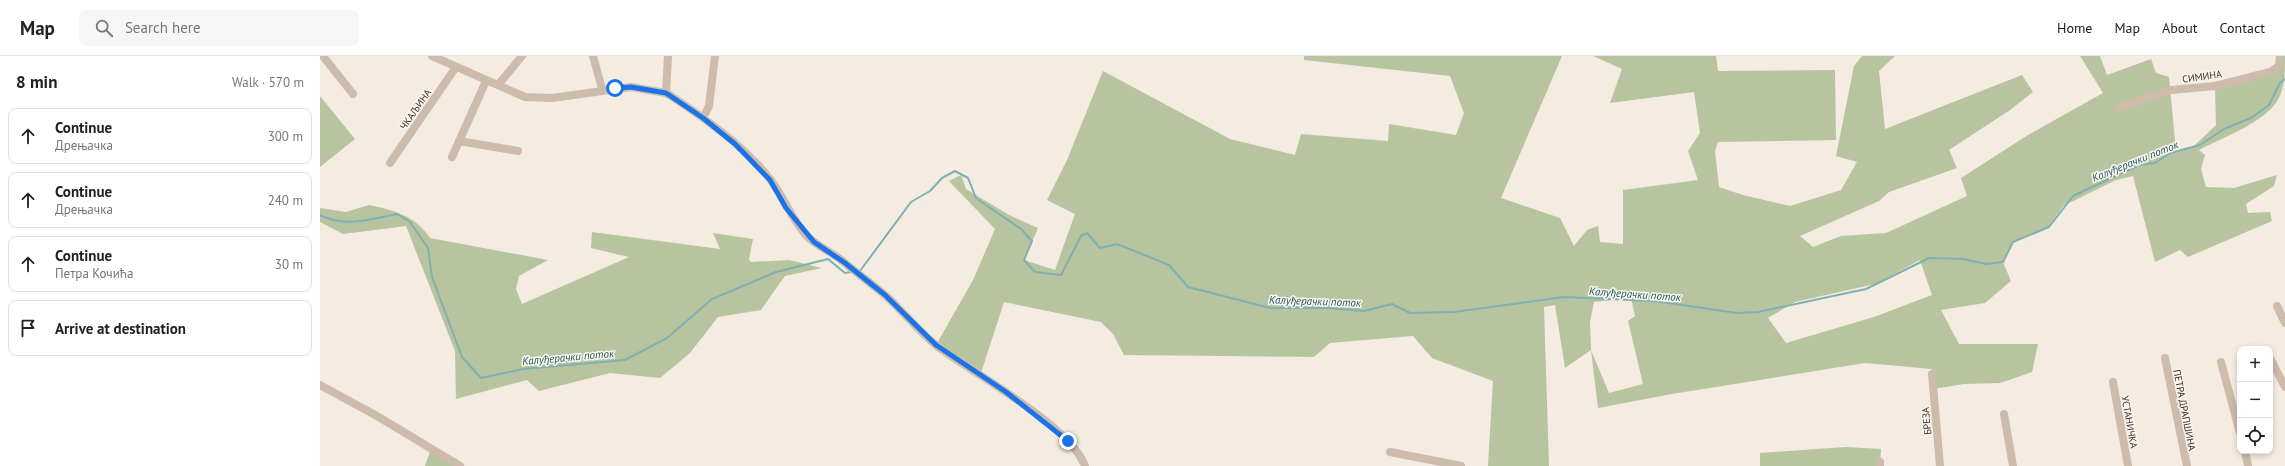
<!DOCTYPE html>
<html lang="en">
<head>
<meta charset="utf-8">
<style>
  body { margin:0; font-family:"PT Sans",sans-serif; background:#f6f6f6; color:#222 }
  .controls { position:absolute; right:12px; bottom:12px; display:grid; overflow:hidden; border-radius:8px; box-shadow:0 2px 6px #0003 }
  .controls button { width:36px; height:36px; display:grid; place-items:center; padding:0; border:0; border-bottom:1px solid #e0e0e0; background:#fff; color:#222; font:20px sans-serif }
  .stop { position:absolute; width:12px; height:12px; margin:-9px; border:3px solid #1a73e8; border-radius:50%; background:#fff }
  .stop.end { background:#1a73e8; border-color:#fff; box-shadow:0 1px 4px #0008 }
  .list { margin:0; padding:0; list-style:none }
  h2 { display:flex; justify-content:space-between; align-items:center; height:52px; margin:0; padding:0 16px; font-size:17px }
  h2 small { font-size:13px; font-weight:400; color:#767676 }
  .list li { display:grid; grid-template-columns:26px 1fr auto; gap:12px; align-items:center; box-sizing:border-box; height:56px; margin:0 8px 8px; padding:0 8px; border:1px solid #e0e0e0; border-radius:8px }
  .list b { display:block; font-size:15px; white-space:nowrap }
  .list p { margin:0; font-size:13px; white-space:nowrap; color:#767676 }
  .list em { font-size:13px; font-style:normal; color:#767676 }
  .icon { flex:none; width:22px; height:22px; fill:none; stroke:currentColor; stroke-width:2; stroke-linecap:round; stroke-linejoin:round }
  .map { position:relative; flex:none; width:1965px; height:410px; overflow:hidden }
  header { display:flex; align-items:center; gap:24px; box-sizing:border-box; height:56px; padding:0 20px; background:#fff; border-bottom:1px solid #e0e0e0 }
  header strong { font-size:19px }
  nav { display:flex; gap:22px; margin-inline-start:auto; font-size:14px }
  .search { width:280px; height:36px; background:#f6f6f6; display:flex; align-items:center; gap:10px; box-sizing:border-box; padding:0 14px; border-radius:8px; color:#767676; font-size:15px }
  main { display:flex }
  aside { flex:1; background:#fff }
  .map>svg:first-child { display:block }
  .green { fill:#b8c4a0; fill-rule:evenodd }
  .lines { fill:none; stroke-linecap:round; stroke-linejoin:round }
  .stream { stroke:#7fb0b2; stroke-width:2 }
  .minor { stroke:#cdbbac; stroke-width:8 }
  .route { stroke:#1a73e8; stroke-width:5 }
  .labels { text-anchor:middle; stroke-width:3; stroke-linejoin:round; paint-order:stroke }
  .street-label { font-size:10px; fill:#3b302b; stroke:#fbf5ee }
  .water-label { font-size:11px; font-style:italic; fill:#1f5a5e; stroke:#fbf5ee }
</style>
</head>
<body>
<header>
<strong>Map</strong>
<div class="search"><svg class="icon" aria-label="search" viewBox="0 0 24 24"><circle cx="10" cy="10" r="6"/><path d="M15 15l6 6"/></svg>Search here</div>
<nav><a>Home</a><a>Map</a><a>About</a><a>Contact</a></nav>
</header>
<main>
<aside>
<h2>8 min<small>Walk · 570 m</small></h2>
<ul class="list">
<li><svg class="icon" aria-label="ahead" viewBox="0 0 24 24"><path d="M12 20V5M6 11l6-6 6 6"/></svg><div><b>Continue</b><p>Дрењачка</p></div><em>300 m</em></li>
<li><svg class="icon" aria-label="ahead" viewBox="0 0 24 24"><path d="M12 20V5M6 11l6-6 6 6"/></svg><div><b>Continue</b><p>Дрењачка</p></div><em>240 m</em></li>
<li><svg class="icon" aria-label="ahead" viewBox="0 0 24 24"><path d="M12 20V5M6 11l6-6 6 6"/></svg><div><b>Continue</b><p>Петра Кочића</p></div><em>30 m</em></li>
<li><svg class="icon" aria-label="arrive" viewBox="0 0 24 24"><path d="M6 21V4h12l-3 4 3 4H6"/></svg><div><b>Arrive at destination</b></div></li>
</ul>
</aside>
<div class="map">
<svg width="1965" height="410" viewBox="0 0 1965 410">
  <rect width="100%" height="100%" fill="#f4ebe1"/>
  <!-- green -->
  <path class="green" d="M984 0H1242L1181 142 1240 162 1254 190 1267 174 1278 170 1280 186 1303 188V134L1378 124 1368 95 1380 77 1374 36 1290 47 1302 13 1273 0H1396L1398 15 1515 14 1516 84 1398 86 1395 95 1399 131 1423 139 1470 150 1521 134 1537 106 1516 100 1534 10 1542 0H1575L1559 15 1565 73 1702 19 1713 36 1690 54 1629 94 1637 112 1569 136 1559 145 1480 180 1493 191 1521 180 1566 177 1647 140 1641 122 1708 79 1783 37 1760 0H1780L1787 19 1831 3 1836 17 1849 21 1856 95 1874 90 1896 69 1895 30 1956 13 1960 0H1965C1965 15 1965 29 1959 42 1948 65 1902 82 1879 94L1885 99 1881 113 1886 131 1914 132 1957 119 1954 130 1926 148 1928 157 1950 156 1952 165 1868 201 1860 194 1835 206 1813 120 1796 124 1743 150 1729 171 1693 186 1683 206 1691 225 1665 247 1621 254 1639 288H1718L1712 316 1680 327 1644 328 1613 333 1612 313 1545 307 1352 338 1278 352 1271 294 1245 312 1235 249 1224 251 1229 410H1168L1173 325 1112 302 1093 280 1010 287 994 301 804 299 793 278 781 266 684 246 660 320 616 289 653 224 675 173 629 125 641 119 646 133 689 159 718 172 704 204 735 214 755 158 727 144 747 104 783 15 910 83 975 99 981 78 1068 85 1069 68 1136 79 1144 57 1130 20 984 4ZM1600 204 1612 239 1554 261 1466 287 1448 262 1475 246 1555 228ZM1311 242 1315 260 1308 265 1323 328 1289 337 1271 294 1270 266 1274 246Z
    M0 40 35 83 0 111Z
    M49 149C74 154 96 160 110 182L228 204 199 220 196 233 202 248 309 201 271 192 272 176 400 193 393 177 433 183 429 203 431 206 469 204 502 212 465 220 441 254 398 261 370 297 340 322 290 317 219 335 207 324 136 343 135 295 86 170 23 178 0 166V152L26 156Z
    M1526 391 1561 393 1560 410H1440V397Z
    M110 396 134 410H105Z"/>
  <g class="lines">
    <!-- stream -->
    <path class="stream" d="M0 159C24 172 51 163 77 158L90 166 108 192 112 221 142 301 161 322 203 313 305 304 347 282 392 243 456 216 508 203 525 217 531 216
      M540 215 591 146 610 135 622 122 635 115 648 122 656 142 701 173 712 185 704 204 715 216 741 219 761 180 767 177 780 192 797 188 849 209 868 231 950 252H1008L1044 255 1072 248 1090 257 1134 256 1244 241 1334 245 1417 257 1438 256 1546 233 1609 202 1643 203 1666 208 1683 206 1693 186 1729 171 1753 140 1819 109 1835 107 1850 97 1880 89 1904 73 1931 62 1949 49 1960 27 1965 23"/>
    <!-- minor -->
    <path class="minor" d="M3 0 33 38
      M112 0 205 41 232 42 311 31 346 37 351 40C386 63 424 90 450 123 464 141 471 162 486 179 497 191 513 196 525 207 538 218 552 228 565 239 583 255 598 275 617 290 654 318 750 369 765 410
      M273 0 282 33
      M178 29 202 0
      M346 37 348 0
      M1799 52 1851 34 1895 30 1950 16 1959 10 1960 0
      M383 62 389 50 395 0
      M139 85 198 95
      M132 101 166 25
      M70 107 136 11
      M1957 250 1965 267
      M1845 302 1867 410
      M1950 302 1965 331
      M1901 306 1920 377
      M1612 318 1620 410
      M1793 326 1808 410
      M0 329 57 360 140 410
      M1684 358 1693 410
      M1925 395 1928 410
      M1070 396 1141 410
      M1560 406V410"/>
  </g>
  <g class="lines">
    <!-- route -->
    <path class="route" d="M295 32 311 31 346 37 383 62 415 88 450 124 466 152 494 186 525 207 565 239 616 289 686 336 748 385"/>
  </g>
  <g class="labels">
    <!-- street labels -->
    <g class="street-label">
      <text transform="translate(1882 20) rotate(-8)" y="4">СИМИНА</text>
      <text transform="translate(95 53) rotate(-55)" y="4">ЧКАЉИНА</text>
      <text transform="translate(1865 354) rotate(79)" y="4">ПЕТРА ДРАПШИНА</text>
      <text transform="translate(1606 365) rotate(-96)" y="4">БРЕЗА</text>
      <text transform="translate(1810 366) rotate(80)" y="4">УСТАНИЧКА</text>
    </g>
    <!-- water labels -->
    <g class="water-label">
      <text transform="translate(1815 105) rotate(-22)" y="4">Калуђерачки поток</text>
      <text transform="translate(1315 238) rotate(4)" y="4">Калуђерачки поток</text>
      <text transform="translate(995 245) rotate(2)" y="4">Калуђерачки поток</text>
      <text transform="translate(248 301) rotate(-5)" y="4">Калуђерачки поток</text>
    </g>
  </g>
</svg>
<div class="controls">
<button>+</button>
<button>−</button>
<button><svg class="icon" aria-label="locate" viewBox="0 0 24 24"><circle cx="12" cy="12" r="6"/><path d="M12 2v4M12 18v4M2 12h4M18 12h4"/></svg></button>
</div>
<div class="stop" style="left:295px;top:32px"></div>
<div class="stop end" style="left:748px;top:385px"></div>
</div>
</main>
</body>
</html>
